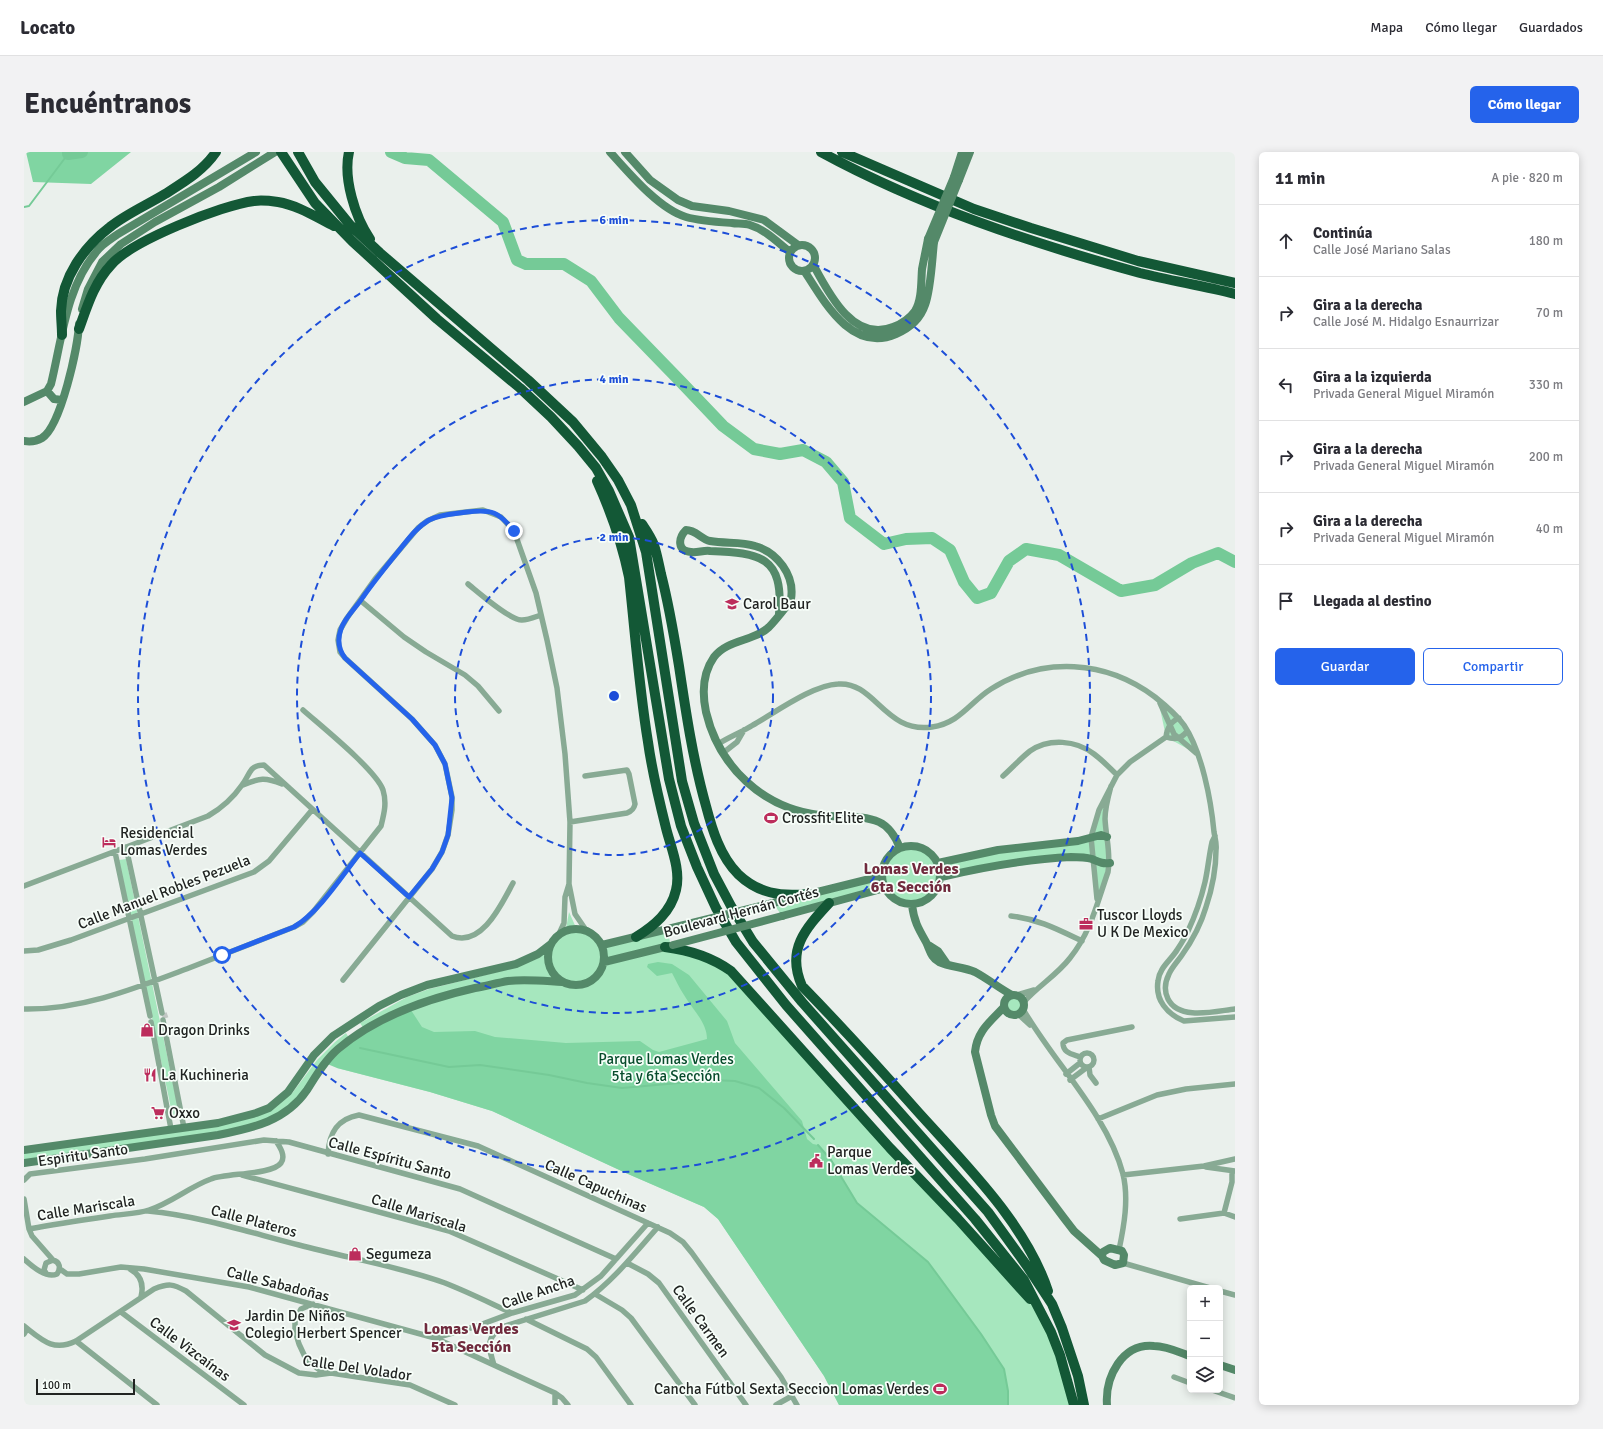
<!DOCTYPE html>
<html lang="es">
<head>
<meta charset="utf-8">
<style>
  body { margin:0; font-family:Signika,sans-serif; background:#f2f2f3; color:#2b2b33 }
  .controls { position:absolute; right:12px; bottom:12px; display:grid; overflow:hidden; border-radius:6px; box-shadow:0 2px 10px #0003 }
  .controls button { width:36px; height:36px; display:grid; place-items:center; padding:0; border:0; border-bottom:1px solid #e1e1e2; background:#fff; color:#2b2b33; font:20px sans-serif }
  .scale { position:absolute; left:12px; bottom:10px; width:99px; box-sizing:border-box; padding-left:4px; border:2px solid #212422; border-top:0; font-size:11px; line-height:14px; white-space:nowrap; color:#212422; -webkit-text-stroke:3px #f7fef9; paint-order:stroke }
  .stop { position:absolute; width:12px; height:12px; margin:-9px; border:3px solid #2563eb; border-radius:50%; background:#fff }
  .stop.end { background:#2563eb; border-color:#fff; box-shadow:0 1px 4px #0008 }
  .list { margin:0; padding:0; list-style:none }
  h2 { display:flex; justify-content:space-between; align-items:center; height:52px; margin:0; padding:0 16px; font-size:17px }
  h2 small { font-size:13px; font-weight:400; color:#7c7c81 }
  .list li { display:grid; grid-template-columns:26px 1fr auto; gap:12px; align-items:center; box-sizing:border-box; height:72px; padding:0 16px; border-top:1px solid #e1e1e2 }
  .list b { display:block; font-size:15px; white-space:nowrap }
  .list p { margin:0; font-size:13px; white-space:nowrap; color:#7c7c81 }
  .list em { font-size:13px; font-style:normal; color:#7c7c81 }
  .actions { display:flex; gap:8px; padding:12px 16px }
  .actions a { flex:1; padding:9px 0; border:1px solid #2563eb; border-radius:6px; text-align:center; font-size:14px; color:#2563eb }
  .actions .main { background:#2563eb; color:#fff }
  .icon { flex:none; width:22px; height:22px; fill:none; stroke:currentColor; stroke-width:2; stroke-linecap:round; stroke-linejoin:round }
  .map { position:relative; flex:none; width:1211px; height:1253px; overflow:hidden; border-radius:6px }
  header { display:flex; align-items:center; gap:24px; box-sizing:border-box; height:56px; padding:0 20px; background:#fff; border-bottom:1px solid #e1e1e2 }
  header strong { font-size:19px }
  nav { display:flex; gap:22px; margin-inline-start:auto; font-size:14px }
  .intro { display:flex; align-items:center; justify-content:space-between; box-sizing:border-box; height:96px; padding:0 24px }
  h1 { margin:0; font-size:28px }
  .button { padding:10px 18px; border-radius:6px; background:#2563eb; color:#fff; font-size:14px; font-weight:700 }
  main { display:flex; gap:24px; padding:0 24px }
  aside { flex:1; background:#fff; border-radius:6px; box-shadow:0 2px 10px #0003 }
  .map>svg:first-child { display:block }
  .green { fill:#a6e7be }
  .forest { fill:#80d5a2 }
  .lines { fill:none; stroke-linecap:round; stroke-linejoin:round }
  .stream { stroke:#75ca97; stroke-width:2 }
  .river { stroke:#75ca97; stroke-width:12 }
  .street-tunnel { stroke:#c2c7c4; stroke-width:5.5; stroke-dasharray:5.5 3; stroke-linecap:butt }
  .street { stroke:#88aa94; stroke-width:5.5 }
  .secondary { stroke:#548969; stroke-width:8 }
  .highway { stroke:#135836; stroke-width:10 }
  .secondary-bridge { stroke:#548969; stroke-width:8 }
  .route { stroke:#2563eb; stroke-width:5 }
  .ring { fill:none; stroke:#1d4ed8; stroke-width:2; stroke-dasharray:7 5 }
  .labels { text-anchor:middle; stroke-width:3.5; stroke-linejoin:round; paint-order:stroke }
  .poi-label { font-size:15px; fill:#212422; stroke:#f7fef9; text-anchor:start }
  .street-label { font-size:15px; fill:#212422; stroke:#f7fef9 }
  .park-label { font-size:15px; fill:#074c2c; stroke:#f7fef9 }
  .neighbourhood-label { font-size:16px; font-weight:bold; fill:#702a3d; stroke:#f7fef9 }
  .centre { fill:#1d4ed8; stroke:#f7fef9; stroke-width:2 }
  .ring-label { font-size:12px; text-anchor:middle; font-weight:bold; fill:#1d4ed8; stroke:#f7fef9; stroke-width:3.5; stroke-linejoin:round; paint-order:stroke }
</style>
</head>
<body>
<header>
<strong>Locato</strong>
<nav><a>Mapa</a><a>Cómo llegar</a><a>Guardados</a></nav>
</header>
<div class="intro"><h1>Encuéntranos</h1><a class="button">Cómo llegar</a></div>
<main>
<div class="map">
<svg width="1211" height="1253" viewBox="0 0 1211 1253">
  <rect width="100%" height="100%" fill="#eaf0ec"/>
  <!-- green -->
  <path class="green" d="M1134 547 1155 566 1173 602 1142 585Z
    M1087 634 1081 657 1085 711 1074 749 1068 707 1055 705 918 725 915 711 1067 686Z
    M859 723a28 28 0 1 1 56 0a28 28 0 1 1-56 0Z
    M102 707 156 965 149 966 95 708Z
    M857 724 860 736 758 764 749 751Z
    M545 760 554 780C564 782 574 788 576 799 578 805 577 810 574 817 560 855 498 812 541 782Z
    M644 780 646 790 580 810 578 794Z
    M525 794C522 807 523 817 532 827L469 832H538L552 835 561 833 569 829 575 822 580 811 641 795 698 812 1016 1158 1050 1253H815L800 1224 694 1067 680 1055 604 1022 468 959 406 940 313 916 340 877 336 871 383 845 405 837 493 815Z
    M980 853a10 10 0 1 1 20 0a10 10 0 1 1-20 0Z
    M322 881 325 886 265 956 220 977 0 1011V1000L246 959 269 940 293 908 311 890Z"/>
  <!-- forest -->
  <path class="forest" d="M2 0H107L67 32 9 30Z
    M634 810 648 812 665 823 703 869 711 891 778 969 783 987 789 992 794 993 807 1008 833 1051 904 1110 957 1182 980 1217 984 1239V1253H815L800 1224 694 1067 680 1055 604 1022 468 959 406 940 313 916 301 911 313 898 385 855 398 875 410 880 451 879 471 885 542 891 616 889 629 898 635 900 683 887C683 870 668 857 660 843 655 836 652 828 648 821L633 824 623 815 624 812Z"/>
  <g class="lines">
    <!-- stream -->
    <path class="stream" d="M0 55 5 54 44 2
      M336 896 425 915 456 913 525 923 563 931 598 936 689 928 711 929 735 936 760 956 790 987
      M794 993 807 1008 833 1051 904 1110 957 1182 980 1217 984 1239V1253"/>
    <!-- river -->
    <path class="river" d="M44 0V2L58 0
      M367 0 381 6 405 8 479 70 493 108 502 112H540L567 129 595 166 659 232 699 274 730 297 756 302 779 298 802 310 819 330 826 366 860 392 882 387 908 386 926 398 940 430 953 446 967 441 985 409 1002 397 1035 403 1097 439 1131 433 1168 411 1194 401 1211 410"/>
    <!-- street-tunnel -->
    <path class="street-tunnel" d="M140 861 142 867"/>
    <!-- street -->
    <path class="street" d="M444 432C454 440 487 469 498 468 504 468 511 465 517 463
      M337 449 380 485 402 500 441 523 454 534 475 559
      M1136 551 1150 582 1172 601
      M1142 585C1151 588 1158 587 1163 579
      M694 592C705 585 718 580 729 573 752 560 789 533 814 532 851 529 861 582 908 575 936 571 946 550 967 537 1019 504 1082 508 1131 545 1141 553 1152 562 1160 573 1178 600 1187 648 1190 680 1191 686 1193 692 1192 698 1192 716 1188 737 1182 755 1177 772 1168 789 1158 803 1154 809 1148 815 1145 822 1141 830 1140 839 1144 847 1155 869 1192 859 1211 857
      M699 601 713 590 720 578
      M979 624C988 616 997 606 1006 599 1025 586 1052 588 1070 602 1078 608 1086 616 1093 623
      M219 633C236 626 241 625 258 632
      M546 670 603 661C608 659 610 657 611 652L605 622 603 618 561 624
      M1191 684 1188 690C1185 703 1184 717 1181 730 1177 747 1171 764 1164 779 1161 786 1157 792 1153 798 1147 808 1135 816 1134 829 1131 848 1143 862 1160 869L1211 865
      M102 695 138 861
      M91 700 126 864
      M545 732 551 762 562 778
      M0 734 184 664C198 656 209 646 218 633 222 628 224 622 228 617 231 614 235 613 240 613L428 784C458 796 478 751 489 731
      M1073 747 1067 685 1075 658 1093 623 1106 610 1142 585C1143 576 1146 570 1155 566
      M987 764C1014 767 1033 777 1058 789
      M0 799 14 798 47 788 230 720 245 709 288 658
      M319 828 408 717 418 700 424 683 428 658V645L421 612 411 593 388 567 321 506 316 500 314 488 316 478 323 466 351 427 394 376 403 369 416 363 459 358 477 365 490 379 512 441 523 488 533 536 541 602 546 670 545 732 541 745 540 771 535 782
      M993 843 1010 838
      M1000 850C1014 834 1033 823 1046 806 1067 780 1073 751 1084 720 1087 701 1082 686 1081 667 1081 656 1084 645 1087 634
      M0 857C58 858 112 836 165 816 200 802 235 789 270 775L279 770 289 760 357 674C360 662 363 651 359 638 352 618 297 574 279 558
      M999 857C1030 911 1083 962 1099 1022 1105 1047 1100 1074 1095 1098
      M994 862 1006 873
      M139 868 160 976
      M127 870 147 977
      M1056 908a7 7 0 1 1 14 0a7 7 0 1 1-14 0Z
      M1056 905C1048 902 1039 901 1039 891L1043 888 1108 875
      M1065 915 1066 923 1072 931
      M1042 922 1056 911
      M1046 928 1062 916
      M1074 967 1133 943 1162 937 1211 932
      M304 1002C305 981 313 967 335 963L454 994 646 1081 659 1090 668 1101 757 1225 773 1253
      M1182 1015 1211 1019
      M218 1023 425 1079 559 1138
      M1099 1023 1180 1014 1211 1007
      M0 1028 6 1022 121 1007 240 988 265 990 436 1037 592 1107
      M0 1047 5 1077 8 1084 29 1108
      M124 1059C176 1064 224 1080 275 1093 323 1106 374 1114 421 1131 444 1140 466 1151 488 1161
      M1200 1061 1208 1030V1019
      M1156 1067 1200 1061 1211 1065
      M5 1077C32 1072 59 1068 86 1064 98 1062 113 1062 125 1058 147 1051 165 1035 187 1027 202 1021 248 1023 257 1011 262 1004 256 995 252 989
      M0 1107C8 1114 22 1127 33 1122 37 1116 36 1110 29 1108L22 1111 20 1118 22 1121
      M603 1111 624 1122 635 1131 722 1253
      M1099 1111 1186 1136
      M36 1117 43 1122H55L97 1115 120 1117 225 1135 411 1186 531 1241 538 1246 544 1253
      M106 1117C117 1123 120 1133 117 1145
      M1196 1139 1211 1143
      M571 1142 598 1158 607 1166 671 1253
      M289 1152 277 1157 271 1169V1179L275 1192 282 1207 294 1217 304 1220
      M97 1160 220 1253
      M502 1167 563 1197 572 1205 607 1253
      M0 1174C18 1188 29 1200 52 1189L130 1137C145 1131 149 1132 162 1139L241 1203 275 1221 292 1223 307 1221 386 1233 431 1253
      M0 1182 3 1177
      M411 1186 453 1174 488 1161 551 1143 577 1124 624 1071
      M52 1189 133 1253
      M470 1213C464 1194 461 1185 481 1174L561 1149C589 1129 611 1101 634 1075
      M1150 1225 1166 1231
      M1188 1238 1211 1246
      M531 1241V1253
      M752 1253 768 1244"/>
    <!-- secondary -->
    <path class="secondary" d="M586 0C605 21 635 57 662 65 676 69 693 70 708 71 713 72 720 71 726 73 742 78 753 90 766 100
      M601 0 626 28 654 48 668 54 705 59 740 68 774 93
      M930 25 938 0
      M935 28 946 0
      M765 106a13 13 0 1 1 26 0a13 13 0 1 1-26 0Z
      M790 114C805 142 830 191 869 175 877 172 886 166 891 159 898 148 897 130 898 117 900 107 902 97 904 87
      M781 120C801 151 828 201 872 182 886 176 896 168 901 153 907 137 908 108 910 90
      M58 157 64 137 78 110 97 92 131 70 195 35 251 0
      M23 239 30 247 38 248
      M0 250 23 239 27 232C38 187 42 135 73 99 78 92 87 87 94 82L232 0
      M0 289C6 290 13 289 18 286 37 274 54 195 55 172
      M755 462C760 404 736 401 686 399 680 398 673 401 667 400 653 399 654 386 662 378 672 378 677 387 686 389 701 392 717 389 731 394 753 400 771 423 767 447 766 451 749 471 745 475 729 490 704 487 690 505 678 522 678 541 682 560 695 615 739 656 795 663 814 666 838 662 855 670 866 675 872 686 876 696
      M858 723a29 29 0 1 1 58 0a29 29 0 1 1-58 0Z
      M914 711 974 698 1054 689 1077 683 1083 685
      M917 725C960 715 1003 707 1047 705 1054 705 1061 705 1068 707 1075 710 1078 712 1086 711
      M749 751 858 724
      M888 753C890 769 894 776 902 790 906 798 907 806 915 810 926 815 940 815 951 820 964 827 975 836 988 843
      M758 764 861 736
      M524 805a28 28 0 1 1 56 0a28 28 0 1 1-56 0Z
      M903 792 914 799 923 812
      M578 793 644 777
      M580 810 645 794
      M980 853a10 10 0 1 1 20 0a10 10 0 1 1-20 0Z
      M980 855C966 870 953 879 951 900L967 963 971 974 1040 1066 1050 1079 1078 1104
      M0 998 194 971 232 961 245 956 264 940 290 903 309 884 355 854 377 843 403 833 492 812 514 802 527 792
      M0 1011 194 983C229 976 262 969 283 938 292 924 301 908 314 897 353 864 402 847 451 836 462 834 473 831 484 829 502 827 520 829 538 830
      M1086 1096 1098 1099 1100 1103 1099 1111 1091 1113 1080 1108 1078 1104 1079 1100Z
      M1196 1213 1211 1218
      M1083 1253C1081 1225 1098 1191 1130 1194 1142 1194 1155 1200 1166 1204"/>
    <!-- highway -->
    <path class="highway" d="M257 0 291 51 328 89 413 167 496 236 527 265 554 294 572 316 585 339 605 385 645 627 657 674 673 715 692 756 712 790 762 853 951 1067 1000 1128 1027 1180 1036 1203 1050 1253
      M274 0 291 30 326 73 356 101 504 228 549 270 578 305 594 328 607 353 622 400 658 629 670 671 690 722 707 754 729 790 778 850 964 1060 1003 1114 1028 1152 1038 1176 1054 1224 1060 1253
      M325 0C319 26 331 65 346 87
      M797 0C896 54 1007 91 1116 121 1148 129 1180 134 1211 142
      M818 0 950 57 1007 76 1114 109 1211 131
      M55 177C63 155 70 131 87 113 107 89 198 53 230 49 237 48 247 49 254 50 273 53 292 65 310 74
      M38 183C38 175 37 167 37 159 38 125 60 95 86 75 102 62 123 53 141 42 160 30 179 19 192 0
      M573 329C587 360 598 391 605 425 611 480 615 535 624 590 628 619 635 648 642 676 647 696 657 718 652 738 647 760 630 774 612 785
      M618 372C622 378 627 385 630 393 633 402 635 413 637 422 645 453 650 483 655 514 662 561 669 608 682 654 688 677 696 704 714 722 734 741 756 745 783 742
      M805 751C781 777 762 798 778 834 818 875 857 918 895 961 942 1013 1002 1072 1024 1139
      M641 795C665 798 686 804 707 819L866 996 934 1067 1006 1147"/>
    <!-- secondary-bridge -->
    <path class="secondary-bridge" d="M904 87 930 25
      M910 90 935 28
      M644 777 749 751
      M649 793 758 764"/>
  </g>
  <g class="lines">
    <!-- route -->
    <path class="route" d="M198 803 270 775C296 759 317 725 336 701L385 745 408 717 418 700 424 683 428 646 421 612 411 593 388 567 321 506C315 498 313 488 317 477 321 465 332 456 339 445 351 428 364 412 377 396 385 386 393 375 405 368 417 362 430 362 443 360 468 357 475 360 490 379"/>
  </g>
  <!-- distance rings -->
  <g class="ring">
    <circle cx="590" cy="544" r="159"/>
    <circle cx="590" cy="544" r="317"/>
    <circle cx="590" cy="544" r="476"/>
  </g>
  <!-- icons -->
  <defs>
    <g id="school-bare" transform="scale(1.08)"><path d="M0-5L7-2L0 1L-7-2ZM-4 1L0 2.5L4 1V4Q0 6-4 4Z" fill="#bc2d5c" stroke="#f7fef9" stroke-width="2.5" paint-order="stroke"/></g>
    <g id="stadium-bare" transform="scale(1.08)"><path d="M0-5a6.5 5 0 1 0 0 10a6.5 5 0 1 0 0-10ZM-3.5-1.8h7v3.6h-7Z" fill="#bc2d5c" stroke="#f7fef9" stroke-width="2.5" paint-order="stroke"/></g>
    <g id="hotel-bare" transform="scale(1.08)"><path d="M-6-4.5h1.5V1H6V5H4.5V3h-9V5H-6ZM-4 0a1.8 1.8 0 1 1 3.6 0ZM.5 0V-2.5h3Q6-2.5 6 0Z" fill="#bc2d5c" stroke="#f7fef9" stroke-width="2.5" paint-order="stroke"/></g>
    <g id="office-bare" transform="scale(1.08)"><path d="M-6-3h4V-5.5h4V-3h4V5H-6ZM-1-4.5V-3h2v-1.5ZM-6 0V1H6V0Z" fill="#bc2d5c" stroke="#f7fef9" stroke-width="2.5" paint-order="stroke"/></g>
    <g id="shop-bare" transform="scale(1.08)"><path d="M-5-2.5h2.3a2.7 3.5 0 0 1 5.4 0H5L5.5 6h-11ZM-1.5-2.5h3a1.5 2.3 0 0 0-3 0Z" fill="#bc2d5c" stroke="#f7fef9" stroke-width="2.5" paint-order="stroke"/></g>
    <g id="restaurant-bare" transform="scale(1.08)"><path d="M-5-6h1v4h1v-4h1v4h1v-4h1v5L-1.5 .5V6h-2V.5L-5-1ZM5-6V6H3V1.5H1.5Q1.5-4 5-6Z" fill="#bc2d5c" stroke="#f7fef9" stroke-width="2.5" paint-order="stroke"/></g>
    <g id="supermarket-bare" transform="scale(1.08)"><path d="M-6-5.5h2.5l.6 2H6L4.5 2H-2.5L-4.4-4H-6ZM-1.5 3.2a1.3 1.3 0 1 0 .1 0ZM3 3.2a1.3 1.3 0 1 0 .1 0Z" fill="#bc2d5c" stroke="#f7fef9" stroke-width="2.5" paint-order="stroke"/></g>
    <g id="civic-bare" transform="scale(1.08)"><path d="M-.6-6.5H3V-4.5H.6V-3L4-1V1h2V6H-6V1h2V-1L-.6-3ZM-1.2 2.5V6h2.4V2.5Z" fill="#bc2d5c" stroke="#f7fef9" stroke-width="2.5" paint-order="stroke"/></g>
  </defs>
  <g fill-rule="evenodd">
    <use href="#school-bare" x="708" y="452"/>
    <use href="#stadium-bare" x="747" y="666"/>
    <use href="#hotel-bare" x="85" y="690"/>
    <use href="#office-bare" x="1062" y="772"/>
    <use href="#shop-bare" x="123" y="878"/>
    <use href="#restaurant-bare" x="126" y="923"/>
    <use href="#supermarket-bare" x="134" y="961"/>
    <use href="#civic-bare" x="792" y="1009"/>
    <use href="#shop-bare" x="331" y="1102"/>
    <use href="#school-bare" x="210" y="1173"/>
    <use href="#stadium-bare" x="916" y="1237"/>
  </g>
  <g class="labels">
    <!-- poi labels -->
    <g class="poi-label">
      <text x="719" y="457">Carol Baur</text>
      <text x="758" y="671">Crossfit Elite</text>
      <text x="96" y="686">Residencial<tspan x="96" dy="17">Lomas Verdes</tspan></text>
      <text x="1073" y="768">Tuscor Lloyds<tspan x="1073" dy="17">U K De Mexico</tspan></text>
      <text x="134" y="883">Dragon Drinks</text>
      <text x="137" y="928">La Kuchineria</text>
      <text x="145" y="966">Oxxo</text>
      <text x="803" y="1005">Parque<tspan x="803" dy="17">Lomas Verdes</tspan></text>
      <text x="342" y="1107">Segumeza</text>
      <text x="221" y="1169">Jardin De Niños<tspan x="221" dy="17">Colegio Herbert Spencer</tspan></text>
      <text x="905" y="1242" text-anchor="end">Cancha Fútbol Sexta Seccion Lomas Verdes</text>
    </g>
    <!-- street labels -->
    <g class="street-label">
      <text transform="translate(140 740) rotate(-21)" y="5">Calle Manuel Robles Pezuela</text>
      <text transform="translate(717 760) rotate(-15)" y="5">Boulevard Hernán Cortés</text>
      <text transform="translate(59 1003) rotate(-8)" y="5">Espiritu Santo</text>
      <text transform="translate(366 1006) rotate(15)" y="5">Calle Espíritu Santo</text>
      <text transform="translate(572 1034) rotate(24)" y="5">Calle Capuchinas</text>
      <text transform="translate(62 1056) rotate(-9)" y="5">Calle Mariscala</text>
      <text transform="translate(395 1061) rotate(17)" y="5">Calle Mariscala</text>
      <text transform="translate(230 1069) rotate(15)" y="5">Calle Plateros</text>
      <text transform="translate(254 1132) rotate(14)" y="5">Calle Sabadoñas</text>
      <text transform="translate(514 1140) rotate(-19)" y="5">Calle Ancha</text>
      <text transform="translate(677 1169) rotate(54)" y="5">Calle Carmen</text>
      <text transform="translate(166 1197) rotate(37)" y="5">Calle Vizcaínas</text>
      <text transform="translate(333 1216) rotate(8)" y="5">Calle Del Volador</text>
    </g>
    <!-- park labels -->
    <g class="park-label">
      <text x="642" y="912">Parque Lomas Verdes<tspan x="642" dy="17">5ta y 6ta Sección</tspan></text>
    </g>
    <!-- neighbourhood labels -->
    <g class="neighbourhood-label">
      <text x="887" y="722">Lomas Verdes<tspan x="887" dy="18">6ta Sección</tspan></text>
      <text x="447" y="1182">Lomas Verdes<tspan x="447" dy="18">5ta Sección</tspan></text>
    </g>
  </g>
  <circle cx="590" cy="544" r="6" class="centre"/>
  <g class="ring-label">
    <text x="590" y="72">6 min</text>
    <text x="590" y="231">4 min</text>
    <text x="590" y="389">2 min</text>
  </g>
</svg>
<div class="controls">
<button>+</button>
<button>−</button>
<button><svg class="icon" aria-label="layers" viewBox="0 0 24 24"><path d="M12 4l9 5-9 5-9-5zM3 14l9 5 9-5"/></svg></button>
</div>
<div class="scale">100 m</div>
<div class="stop" style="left:198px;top:803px"></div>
<div class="stop end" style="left:490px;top:379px"></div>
</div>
<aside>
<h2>11 min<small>A pie · 820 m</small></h2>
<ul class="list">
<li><svg class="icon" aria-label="ahead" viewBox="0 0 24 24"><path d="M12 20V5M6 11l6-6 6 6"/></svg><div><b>Continúa</b><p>Calle José Mariano Salas</p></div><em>180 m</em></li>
<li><svg class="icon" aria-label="right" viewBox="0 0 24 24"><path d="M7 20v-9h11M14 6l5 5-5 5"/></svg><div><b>Gira a la derecha</b><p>Calle José M. Hidalgo Esnaurrizar</p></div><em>70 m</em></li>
<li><svg class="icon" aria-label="left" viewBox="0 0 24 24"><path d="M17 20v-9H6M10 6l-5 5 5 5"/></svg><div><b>Gira a la izquierda</b><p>Privada General Miguel Miramón</p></div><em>330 m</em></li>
<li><svg class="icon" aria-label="right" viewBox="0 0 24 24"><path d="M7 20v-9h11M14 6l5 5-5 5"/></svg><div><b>Gira a la derecha</b><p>Privada General Miguel Miramón</p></div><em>200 m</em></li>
<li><svg class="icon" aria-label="right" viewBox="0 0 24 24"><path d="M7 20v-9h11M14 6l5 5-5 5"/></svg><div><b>Gira a la derecha</b><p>Privada General Miguel Miramón</p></div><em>40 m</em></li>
<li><svg class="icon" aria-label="arrive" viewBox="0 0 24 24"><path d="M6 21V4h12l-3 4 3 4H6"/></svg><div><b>Llegada al destino</b></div></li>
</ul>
<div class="actions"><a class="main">Guardar</a><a>Compartir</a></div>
</aside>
</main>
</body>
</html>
